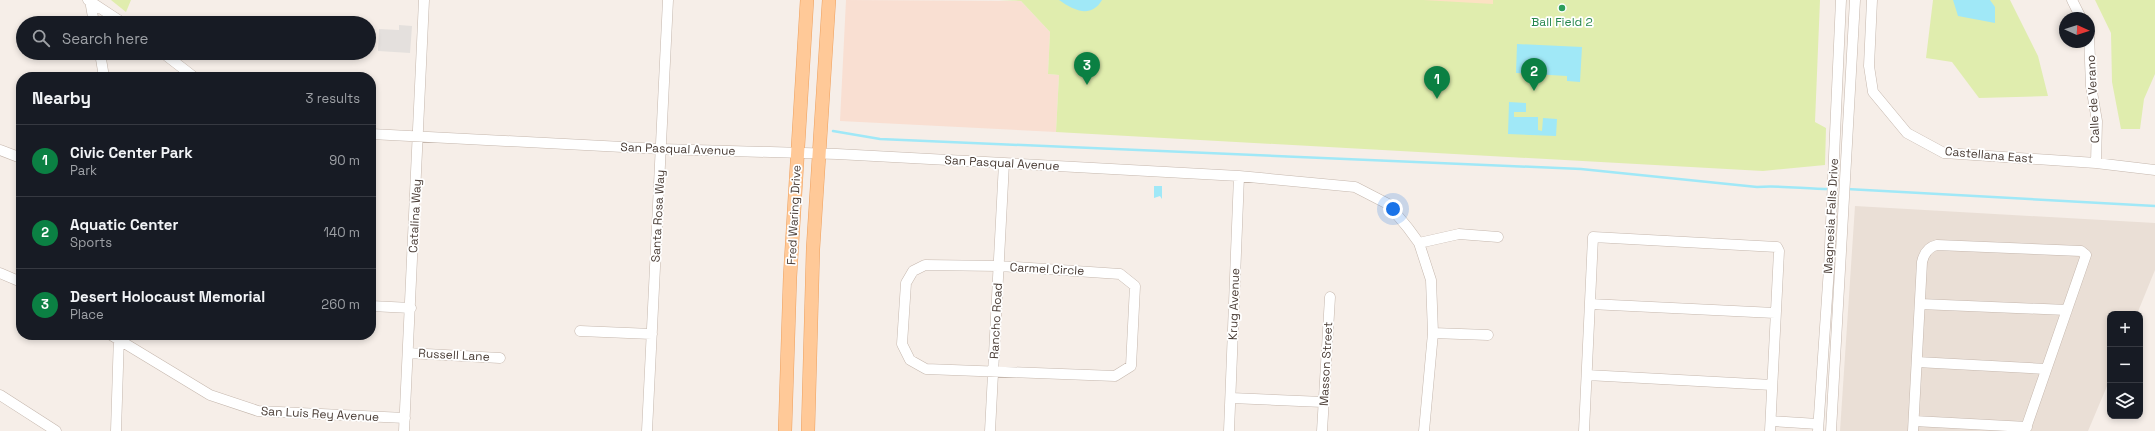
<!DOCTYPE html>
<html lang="en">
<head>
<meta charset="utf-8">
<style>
  body { margin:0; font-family:"Space Grotesk",sans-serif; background:#20242c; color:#f1f3f6 }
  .controls { position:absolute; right:12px; bottom:12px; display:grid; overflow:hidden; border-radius:8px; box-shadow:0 2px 6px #0003 }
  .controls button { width:36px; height:36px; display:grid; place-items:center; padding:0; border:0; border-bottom:1px solid #363941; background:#171b24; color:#f1f3f6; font:20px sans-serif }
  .compass { position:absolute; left:2059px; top:12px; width:36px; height:36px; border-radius:50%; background:#171b24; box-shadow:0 2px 6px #0003; rotate:93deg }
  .you { position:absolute; left:1393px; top:209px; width:14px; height:14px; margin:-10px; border:3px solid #fff; border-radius:50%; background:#1a73e8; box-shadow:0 0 0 6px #1a73e833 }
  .badge { display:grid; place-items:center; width:26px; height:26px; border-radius:50%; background:#0b8043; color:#fff; font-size:13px; font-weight:700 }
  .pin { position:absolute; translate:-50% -33px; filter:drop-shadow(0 1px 2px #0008) }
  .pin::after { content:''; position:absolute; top:21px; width:14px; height:12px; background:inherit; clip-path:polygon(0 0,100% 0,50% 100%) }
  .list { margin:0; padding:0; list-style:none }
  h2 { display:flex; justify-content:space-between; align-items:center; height:52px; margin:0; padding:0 16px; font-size:17px }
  h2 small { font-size:13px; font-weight:400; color:#9ea1a6 }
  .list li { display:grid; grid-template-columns:26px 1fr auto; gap:12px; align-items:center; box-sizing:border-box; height:72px; padding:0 16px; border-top:1px solid #363941 }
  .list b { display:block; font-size:15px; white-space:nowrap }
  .list p { margin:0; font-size:13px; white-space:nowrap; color:#9ea1a6 }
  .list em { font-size:13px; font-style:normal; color:#9ea1a6 }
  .icon { flex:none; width:22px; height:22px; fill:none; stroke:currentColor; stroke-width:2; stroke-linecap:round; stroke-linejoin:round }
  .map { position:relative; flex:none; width:2155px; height:431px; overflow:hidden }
  .search { position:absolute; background:#171b24; box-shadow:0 2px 6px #0003; left:16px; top:16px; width:360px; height:44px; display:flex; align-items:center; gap:10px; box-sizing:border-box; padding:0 14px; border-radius:22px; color:#9ea1a6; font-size:15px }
  .panel { position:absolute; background:#171b24; box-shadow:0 2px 6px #0003; left:16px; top:72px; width:360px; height:268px; border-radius:16px }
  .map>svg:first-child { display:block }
  .residential { fill:#eadfd6 }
  .commercial { fill:#f9dfd2 }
  .green { fill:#e0edae }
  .sand { fill:#fce2c2 }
  .parking { fill:#e4e0dd }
  .water { fill:#a0e8f7 }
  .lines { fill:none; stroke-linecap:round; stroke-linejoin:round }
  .stream { stroke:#a0e8f7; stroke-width:2.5 }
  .minor-casing { stroke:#c5b7ad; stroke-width:11 }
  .major-casing { stroke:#eea05e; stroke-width:14 }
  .minor { stroke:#fff; stroke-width:10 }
  .major { stroke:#ffc998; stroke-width:13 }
  .leisure-dot { fill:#2e9e5b; stroke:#fff; stroke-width:1.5 }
  .labels { text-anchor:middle; stroke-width:3.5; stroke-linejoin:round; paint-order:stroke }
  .leisure-label { font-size:12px; fill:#27864d; stroke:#fff }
  .street-label { font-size:12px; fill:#4a3d36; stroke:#fff }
</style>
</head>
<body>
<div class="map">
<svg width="2155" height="431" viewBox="0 0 2155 431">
  <rect width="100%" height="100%" fill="#f6eee8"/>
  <!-- residential -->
  <path class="residential" d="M1855 206 2155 223V270L2137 314H2110V379L2088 431H1840Z"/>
  <!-- commercial -->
  <path class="commercial" d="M846 0 1021 1 1050 32 1048 74 1059 75 1056 132 840 121Z"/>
  <!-- green -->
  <path class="green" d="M111 0H131L126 12Z
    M999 0H1820L1815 122 1826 128 1825 165 1763 171 1056 132 1059 75 1048 74 1050 32 1021 1Z
    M1933 0H2010L2038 56 2048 96 1979 98 1952 62 1926 58Z
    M2095 0H2155V74L2144 99 2140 129H2121L2112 82 2111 33Z"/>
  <!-- sand -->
  <path class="sand" d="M1423 0H1493V4Z"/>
  <!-- parking -->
  <path class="parking" d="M399 25 412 26 410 53 378 51 379 29 399 30Z"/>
  <!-- water -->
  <path class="water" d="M1059 0H1102C1091 19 1073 10 1059 0Z
    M1953 0H1990L1995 7V23L1958 16Z
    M1517 44 1582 47 1580 82 1567 81V76L1516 73Z
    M1509 102 1526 103V112H1514V117H1538V130L1542 131 1543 118 1557 119 1556 136 1508 134Z
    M1154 186H1162V199L1160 196 1154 198Z"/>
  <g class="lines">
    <!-- stream -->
    <path class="stream" d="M833 131 880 139 1581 169 1757 187C1781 185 1805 189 1830 189
      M1847 189 2155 206"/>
    <!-- minor casing -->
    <g class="minor-casing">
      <path id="minor" d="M88 0 123 23
        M90 0 94 23
        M1872 0 1869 66 1873 92 1907 133 1944 153 2096 163 2155 170
        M2072 0 2081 18
        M2089 35 2091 86 2097 121 2096 163
        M100 53 104 77
        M163 53 194 77
        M371 134 661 149 837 154 1004 163 1239 176 1355 187 1388 204 1408 228 1419 243 1431 280 1433 333 1424 431
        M0 150 21 158
        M1419 243 1459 234 1498 237
        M925 265 1000 266 1120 274 1135 286 1131 366 1115 376 926 369 910 360 902 344 906 283 913 271Z
        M0 273 21 282
        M1590 304 1775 313
        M1920 304 2067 310
        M371 306 411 308
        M580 331 652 334
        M1433 333 1488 335
        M111 335 210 395 258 411 405 418
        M408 353 500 358
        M1917 362 2046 369
        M1587 375 1772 385
        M0 395 56 431
        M1231 398 1323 402
        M1771 421 1818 424
        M1914 421 2027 427
        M116 431 119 335
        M404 431 424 0
        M647 431 668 0
        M990 431 1004 163
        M1229 431 1239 176
        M1322 431 1330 297
        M1584 431 1593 237 1777 247 1779 251 1770 431
        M1818 431 1829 268 1841 0
        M1831 431 1855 0
        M1913 431 1922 262C1924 253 1928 247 1937 245L2081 251 2086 255 2025 431"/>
    </g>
    <!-- major casing -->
    <g class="major-casing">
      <path id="major" d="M785 431 790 277 807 0
        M808 431 813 249 829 0"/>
    </g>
    <!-- minor -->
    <use href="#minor" class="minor"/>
    <!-- major -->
    <use href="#major" class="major"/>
  </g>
  <!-- markers -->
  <circle class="leisure-dot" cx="1562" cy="8" r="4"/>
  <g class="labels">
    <!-- leisure labels -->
    <g class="leisure-label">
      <text x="1562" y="26">Ball Field 2</text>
    </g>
    <!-- street labels -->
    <g class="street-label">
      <text transform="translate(2093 99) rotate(-93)" y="4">Calle de Verano</text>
      <text transform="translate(678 149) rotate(2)" y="4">San Pasqual Avenue</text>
      <text transform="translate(1989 155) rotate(5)" y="4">Castellana East</text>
      <text transform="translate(1002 163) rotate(3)" y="4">San Pasqual Avenue</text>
      <text transform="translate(794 215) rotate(-87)" y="4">Fred Waring Drive</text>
      <text transform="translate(415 216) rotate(-87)" y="4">Catalina Way</text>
      <text transform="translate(658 216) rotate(-87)" y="4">Santa Rosa Way</text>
      <text transform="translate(1831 216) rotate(-87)" y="4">Magnesia Falls Drive</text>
      <text transform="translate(1047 269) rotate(3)" y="4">Carmel Circle</text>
      <text transform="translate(1234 304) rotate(-88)" y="4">Krug Avenue</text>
      <text transform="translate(996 321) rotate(-87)" y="4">Rancho Road</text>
      <text transform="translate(454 355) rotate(3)" y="4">Russell Lane</text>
      <text transform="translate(1326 364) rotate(-87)" y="4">Masson Street</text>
      <text transform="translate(320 414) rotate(3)" y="4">San Luis Rey Avenue</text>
    </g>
  </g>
</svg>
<div class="controls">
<button>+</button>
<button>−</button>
<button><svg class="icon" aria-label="layers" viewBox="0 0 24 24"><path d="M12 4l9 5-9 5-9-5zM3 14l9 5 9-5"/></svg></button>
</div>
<svg class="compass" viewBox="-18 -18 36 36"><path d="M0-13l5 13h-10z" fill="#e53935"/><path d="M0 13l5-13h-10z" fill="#9ea1a6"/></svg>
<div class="you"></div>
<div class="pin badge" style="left:1437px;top:99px">1</div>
<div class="pin badge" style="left:1534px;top:91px">2</div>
<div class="pin badge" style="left:1087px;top:85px">3</div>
<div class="search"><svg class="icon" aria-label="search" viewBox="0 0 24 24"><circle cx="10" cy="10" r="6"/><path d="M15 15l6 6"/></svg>Search here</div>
<section class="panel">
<h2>Nearby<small>3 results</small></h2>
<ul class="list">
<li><span class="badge">1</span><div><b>Civic Center Park</b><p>Park</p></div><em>90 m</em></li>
<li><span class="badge">2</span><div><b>Aquatic Center</b><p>Sports</p></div><em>140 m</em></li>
<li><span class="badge">3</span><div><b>Desert Holocaust Memorial</b><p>Place</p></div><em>260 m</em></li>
</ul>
</section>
</div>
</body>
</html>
